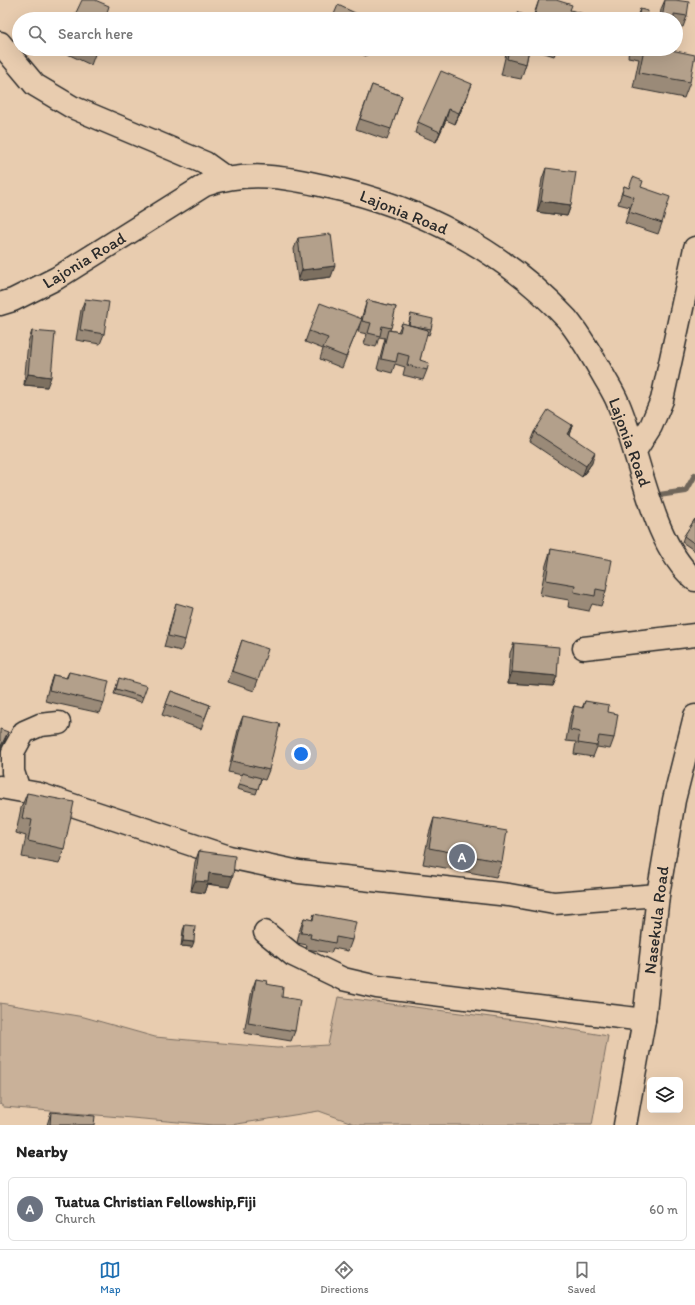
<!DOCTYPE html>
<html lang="en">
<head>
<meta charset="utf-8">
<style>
  body { margin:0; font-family:Itim,sans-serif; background:#f2f2f2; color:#222 }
  .controls { position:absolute; right:12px; bottom:12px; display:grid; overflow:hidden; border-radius:6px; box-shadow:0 4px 16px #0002 }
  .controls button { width:36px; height:36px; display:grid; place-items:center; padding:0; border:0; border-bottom:1px solid #e0e0e0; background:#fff; color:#222; font:20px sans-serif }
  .you { position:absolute; left:301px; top:754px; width:14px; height:14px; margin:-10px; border:3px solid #fff; border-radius:50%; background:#1a73e8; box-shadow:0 0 0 6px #1a73e833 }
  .badge { display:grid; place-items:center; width:26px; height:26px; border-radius:50%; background:#1f6fb2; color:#fff; font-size:13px; font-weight:700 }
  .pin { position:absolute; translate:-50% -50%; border:2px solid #fff; box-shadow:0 1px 4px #0006 }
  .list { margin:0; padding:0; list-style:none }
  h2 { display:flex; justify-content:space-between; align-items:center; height:52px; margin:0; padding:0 16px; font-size:17px }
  h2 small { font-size:13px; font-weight:400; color:#767676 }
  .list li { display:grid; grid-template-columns:26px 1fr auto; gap:12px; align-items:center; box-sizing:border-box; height:64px; margin:0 8px 8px; padding:0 8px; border:1px solid #e0e0e0; border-radius:6px }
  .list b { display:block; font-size:15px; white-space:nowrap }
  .list p { margin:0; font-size:13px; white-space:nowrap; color:#767676 }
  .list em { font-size:13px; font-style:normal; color:#767676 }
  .icon { flex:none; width:22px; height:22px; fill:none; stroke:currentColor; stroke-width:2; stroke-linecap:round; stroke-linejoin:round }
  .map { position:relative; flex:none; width:695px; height:1125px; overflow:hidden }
  .search { position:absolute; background:#fff; box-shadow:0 4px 16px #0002; left:12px; right:12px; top:12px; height:44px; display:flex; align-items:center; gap:10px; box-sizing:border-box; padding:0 14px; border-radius:22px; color:#767676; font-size:15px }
  .sheet { height:124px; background:#fff }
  nav { display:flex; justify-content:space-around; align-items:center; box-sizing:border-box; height:56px; border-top:1px solid #e0e0e0; background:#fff; font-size:11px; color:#767676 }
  nav a { display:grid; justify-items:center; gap:2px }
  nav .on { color:#1f6fb2 }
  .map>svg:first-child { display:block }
  .green { fill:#c9b199; stroke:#7a6e62 }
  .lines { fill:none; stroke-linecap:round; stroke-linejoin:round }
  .stream { stroke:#6f665a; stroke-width:6 }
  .minor-casing { stroke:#2b2b2b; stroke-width:25 }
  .major-casing { stroke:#2b2b2b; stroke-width:25 }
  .minor { stroke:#e8ccaf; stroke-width:22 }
  .major { stroke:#e8ccaf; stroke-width:22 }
  .wall { fill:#9a8a78; stroke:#2b2b2b }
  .shaded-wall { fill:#7d7061; stroke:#2b2b2b }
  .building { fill:#b3a08b; stroke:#2b2b2b }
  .labels { text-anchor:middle; stroke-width:3; stroke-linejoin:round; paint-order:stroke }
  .street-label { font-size:17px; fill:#2b2b2b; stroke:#e8ccaf }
</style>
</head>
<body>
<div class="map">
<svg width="695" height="1125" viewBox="0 0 695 1125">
  <rect width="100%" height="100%" fill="#e8ccaf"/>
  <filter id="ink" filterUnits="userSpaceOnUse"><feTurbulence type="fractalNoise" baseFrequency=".025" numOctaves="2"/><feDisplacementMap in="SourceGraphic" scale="8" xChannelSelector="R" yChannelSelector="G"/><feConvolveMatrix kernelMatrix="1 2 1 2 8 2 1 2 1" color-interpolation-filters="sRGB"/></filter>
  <g filter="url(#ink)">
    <!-- green -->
    <path class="green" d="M338 997 521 1021 608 1036 592 1125H358L319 1111 231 1125H213L4 1107 0 1104V1003L84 1017 155 1037 277 1048 328 1045Z"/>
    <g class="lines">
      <!-- stream -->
      <path class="stream" d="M659 495 686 491 695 475"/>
      <!-- minor casing -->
      <g class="minor-casing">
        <path id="minor" d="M0 43 35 85 72 107 205 163 226 178
          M0 304 13 300 57 278 205 185C248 170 286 177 329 187 418 206 505 251 567 319 581 336 592 356 603 375 608 384 614 393 618 403 641 456 651 543 695 580
          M635 451 651 426 662 400 695 248
          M584 648 695 635
          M0 787 39 794 229 857 299 872 509 895 554 903 658 895
          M19 790 13 772V752L24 732 40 725 59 723
          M265 932 293 955 343 979 377 987 644 1020"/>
      </g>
      <!-- major casing -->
      <g class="major-casing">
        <path id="major" d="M625 1125 644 1020 658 895 674 800 695 716"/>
      </g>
      <!-- minor -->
      <use href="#minor" class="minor"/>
      <!-- major -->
      <use href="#major" class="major"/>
    </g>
    <!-- wall -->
    <path class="wall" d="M539 0 570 10 594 19H515L517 13 533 17Z
      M665 0 687 16 683 27 676 26V19H660L661 9Z
      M640 9 647 17 658 19H636Z
      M59 49H97L91 65 59 50Z
      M350 49H369L366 56Z
      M507 49H529L526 64 521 79 501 75Z
      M532 49H557L554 56Z
      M574 49H584L583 52Z
      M629 49H666L690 82 684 98 633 88 639 59 628 57Z
      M372 85 402 96 387 140 356 129Z
      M468 95 455 124 446 120 436 142 415 133 418 122Z
      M546 168 571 205 567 216 537 212 542 179Z
      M624 186 629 188 641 187 662 223 658 234 625 223 630 207 618 204Z
      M298 238 331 277 298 281 294 249Z
      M85 299 104 334 100 344 76 340 81 310Z
      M367 300 396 307 390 330 398 332 402 323 408 325 411 314 431 329 429 335 426 334 420 360 427 370 423 380 403 375 405 367 395 364 392 373 377 369 385 338 379 337 376 347 364 344 367 334 358 332 361 320 342 368 320 359 323 349 305 342 309 331 361 319 364 310Z
      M32 331 47 387 24 385 28 342Z
      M572 425 569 434 592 463 582 477 530 442 534 432Z
      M695 519V551L682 542 684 536Z
      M551 549 606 591 601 606 592 604 589 611 568 607 569 600 540 595 546 565Z
      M176 603 185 640 181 651 164 647Z
      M242 640 258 680 254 691 228 682Z
      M514 643 557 676 553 686 508 683 510 653Z
      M69 672 104 703 100 713 45 701 49 686 53 675 66 678Z
      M119 678 143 697 141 702 114 694Z
      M171 691 210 705 201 729 162 715Z
      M585 701 608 712 614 738 610 749 597 747 593 757 574 754 576 742 566 741 570 717 574 706 582 708Z
      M243 716 269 770 265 780 261 779 256 794 237 789 242 775 228 772 239 726Z
      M27 793 64 849 59 864 22 857 26 836 16 833 21 808Z
      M434 818 502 862 496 877 423 864 429 834Z
      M199 851 229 887 207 884 204 893 191 891 195 862Z
      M314 914 352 940 348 951 333 948 331 953 306 949 307 945 297 943 300 929 304 918 312 920Z
      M185 925 192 947 181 946 183 930Z
      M256 979 266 984 282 997 295 1031 291 1041 244 1033 252 990Z
      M51 1112 94 1125H47Z"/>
    <!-- shaded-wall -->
    <path class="shaded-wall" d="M472 84 468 95 455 124 459 113Z
      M449 109 446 120 436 142 440 132Z
      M541 201 571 205 567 216 537 212Z
      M335 266 331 277 298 281 302 270Z
      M28 374 51 377 47 387 24 385Z
      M572 425 568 436 567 433Z
      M595 452 592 463 582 477 586 466Z
      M512 672 557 676 553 686 508 683Z
      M8 732 4 743 0 751V748Z
      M209 873 233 876 229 887 207 884 204 893 191 891 195 881Z
      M183 941 194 942 192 947 181 946Z"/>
    <!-- building -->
    <path class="building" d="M82 0H95L109 6 105 19H73Z
      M539 0H556L572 5 570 10 595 17 594 19H515L517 13 534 17Z
      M665 0H675L689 2 687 16 674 14V19H662Z
      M338 5 368 19H332Z
      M640 9 648 11 647 17 658 18V19H638Z
      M84 49H97L95 54Z
      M509 49H529L526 64 507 59Z
      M644 49H666L695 55 690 82 639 73Z
      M441 71 472 84 459 113 449 109 440 132 418 122Z
      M372 85 402 96 391 129 360 119Z
      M546 168 576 172 571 205 541 201Z
      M633 177 643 181 641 187 670 197 662 223 629 212 634 197 622 193 624 186 629 188Z
      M331 234 335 266 302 270 298 238Z
      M85 299 109 302 104 334 80 330Z
      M367 300 396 307 391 328 382 326 380 336 368 333 371 323 362 321Z
      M320 303 362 319 346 357 323 348 328 338 309 331Z
      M411 314 433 319 431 329 409 325Z
      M402 323 428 330 420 360 429 363 427 370 407 365 409 356 398 353 396 362 381 359 388 330 400 332Z
      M32 331 55 333 51 377 28 374Z
      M548 410 572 425 567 433 595 452 586 466 534 432Z
      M695 519V544L684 536Z
      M551 549 612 560 606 591 596 589 595 596 574 592 575 585 546 580Z
      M176 603 193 608 185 640 168 636Z
      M242 640 268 649 258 680 232 671Z
      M514 643 559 647 557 676 512 672Z
      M69 672 109 681 104 703 49 690 53 675 67 678Z
      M119 678 147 686 143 697 116 689Z
      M171 691 210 705 205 718 166 704Z
      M585 701 609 705 608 712 618 714 614 738 599 736 597 746 578 743 580 732 570 730 574 706 583 708Z
      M243 716 280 724 269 770 232 761Z
      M0 729 8 732 0 748Z
      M242 773 261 778 258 789 239 784Z
      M27 793 74 802 64 849 28 841 32 820 22 818Z
      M434 818 507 831 502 862 429 848Z
      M199 851 235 856 233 876 209 873 208 882 195 881Z
      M314 914 356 922 352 940 336 937 335 943 310 938 311 934 301 933 304 918 313 920Z
      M185 925 195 926 194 942 183 941Z
      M256 979 267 981 266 984 283 987 282 997 300 1000 295 1031 248 1023Z
      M51 1112 95 1116 94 1125H50Z"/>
  </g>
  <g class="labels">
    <!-- street labels -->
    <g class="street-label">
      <text transform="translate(404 212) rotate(22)" y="6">Lajonia Road</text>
      <text transform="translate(84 260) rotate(-31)" y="6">Lajonia Road</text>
      <text transform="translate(630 442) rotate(70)" y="6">Lajonia Road</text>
      <text transform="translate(656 920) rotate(-83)" y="6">Nasekula Road</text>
    </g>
  </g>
</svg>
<div class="controls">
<button><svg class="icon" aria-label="layers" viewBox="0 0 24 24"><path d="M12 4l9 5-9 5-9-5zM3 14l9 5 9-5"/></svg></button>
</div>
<div class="you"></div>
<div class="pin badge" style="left:462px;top:857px;background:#6b7280">A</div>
<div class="search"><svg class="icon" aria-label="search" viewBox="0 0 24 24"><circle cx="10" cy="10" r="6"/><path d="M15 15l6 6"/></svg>Search here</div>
</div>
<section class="sheet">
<h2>Nearby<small></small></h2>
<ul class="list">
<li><span class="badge" style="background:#6b7280">A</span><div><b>Tuatua Christian Fellowship,Fiji</b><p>Church</p></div><em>60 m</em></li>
</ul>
</section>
<nav>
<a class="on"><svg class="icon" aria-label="map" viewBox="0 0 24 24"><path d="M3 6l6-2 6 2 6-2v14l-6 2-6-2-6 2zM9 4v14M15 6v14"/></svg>Map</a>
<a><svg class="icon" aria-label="directions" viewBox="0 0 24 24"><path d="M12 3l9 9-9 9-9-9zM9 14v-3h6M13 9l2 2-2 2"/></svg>Directions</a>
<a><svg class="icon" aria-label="saved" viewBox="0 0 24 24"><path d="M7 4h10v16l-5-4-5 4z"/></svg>Saved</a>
</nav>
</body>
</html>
